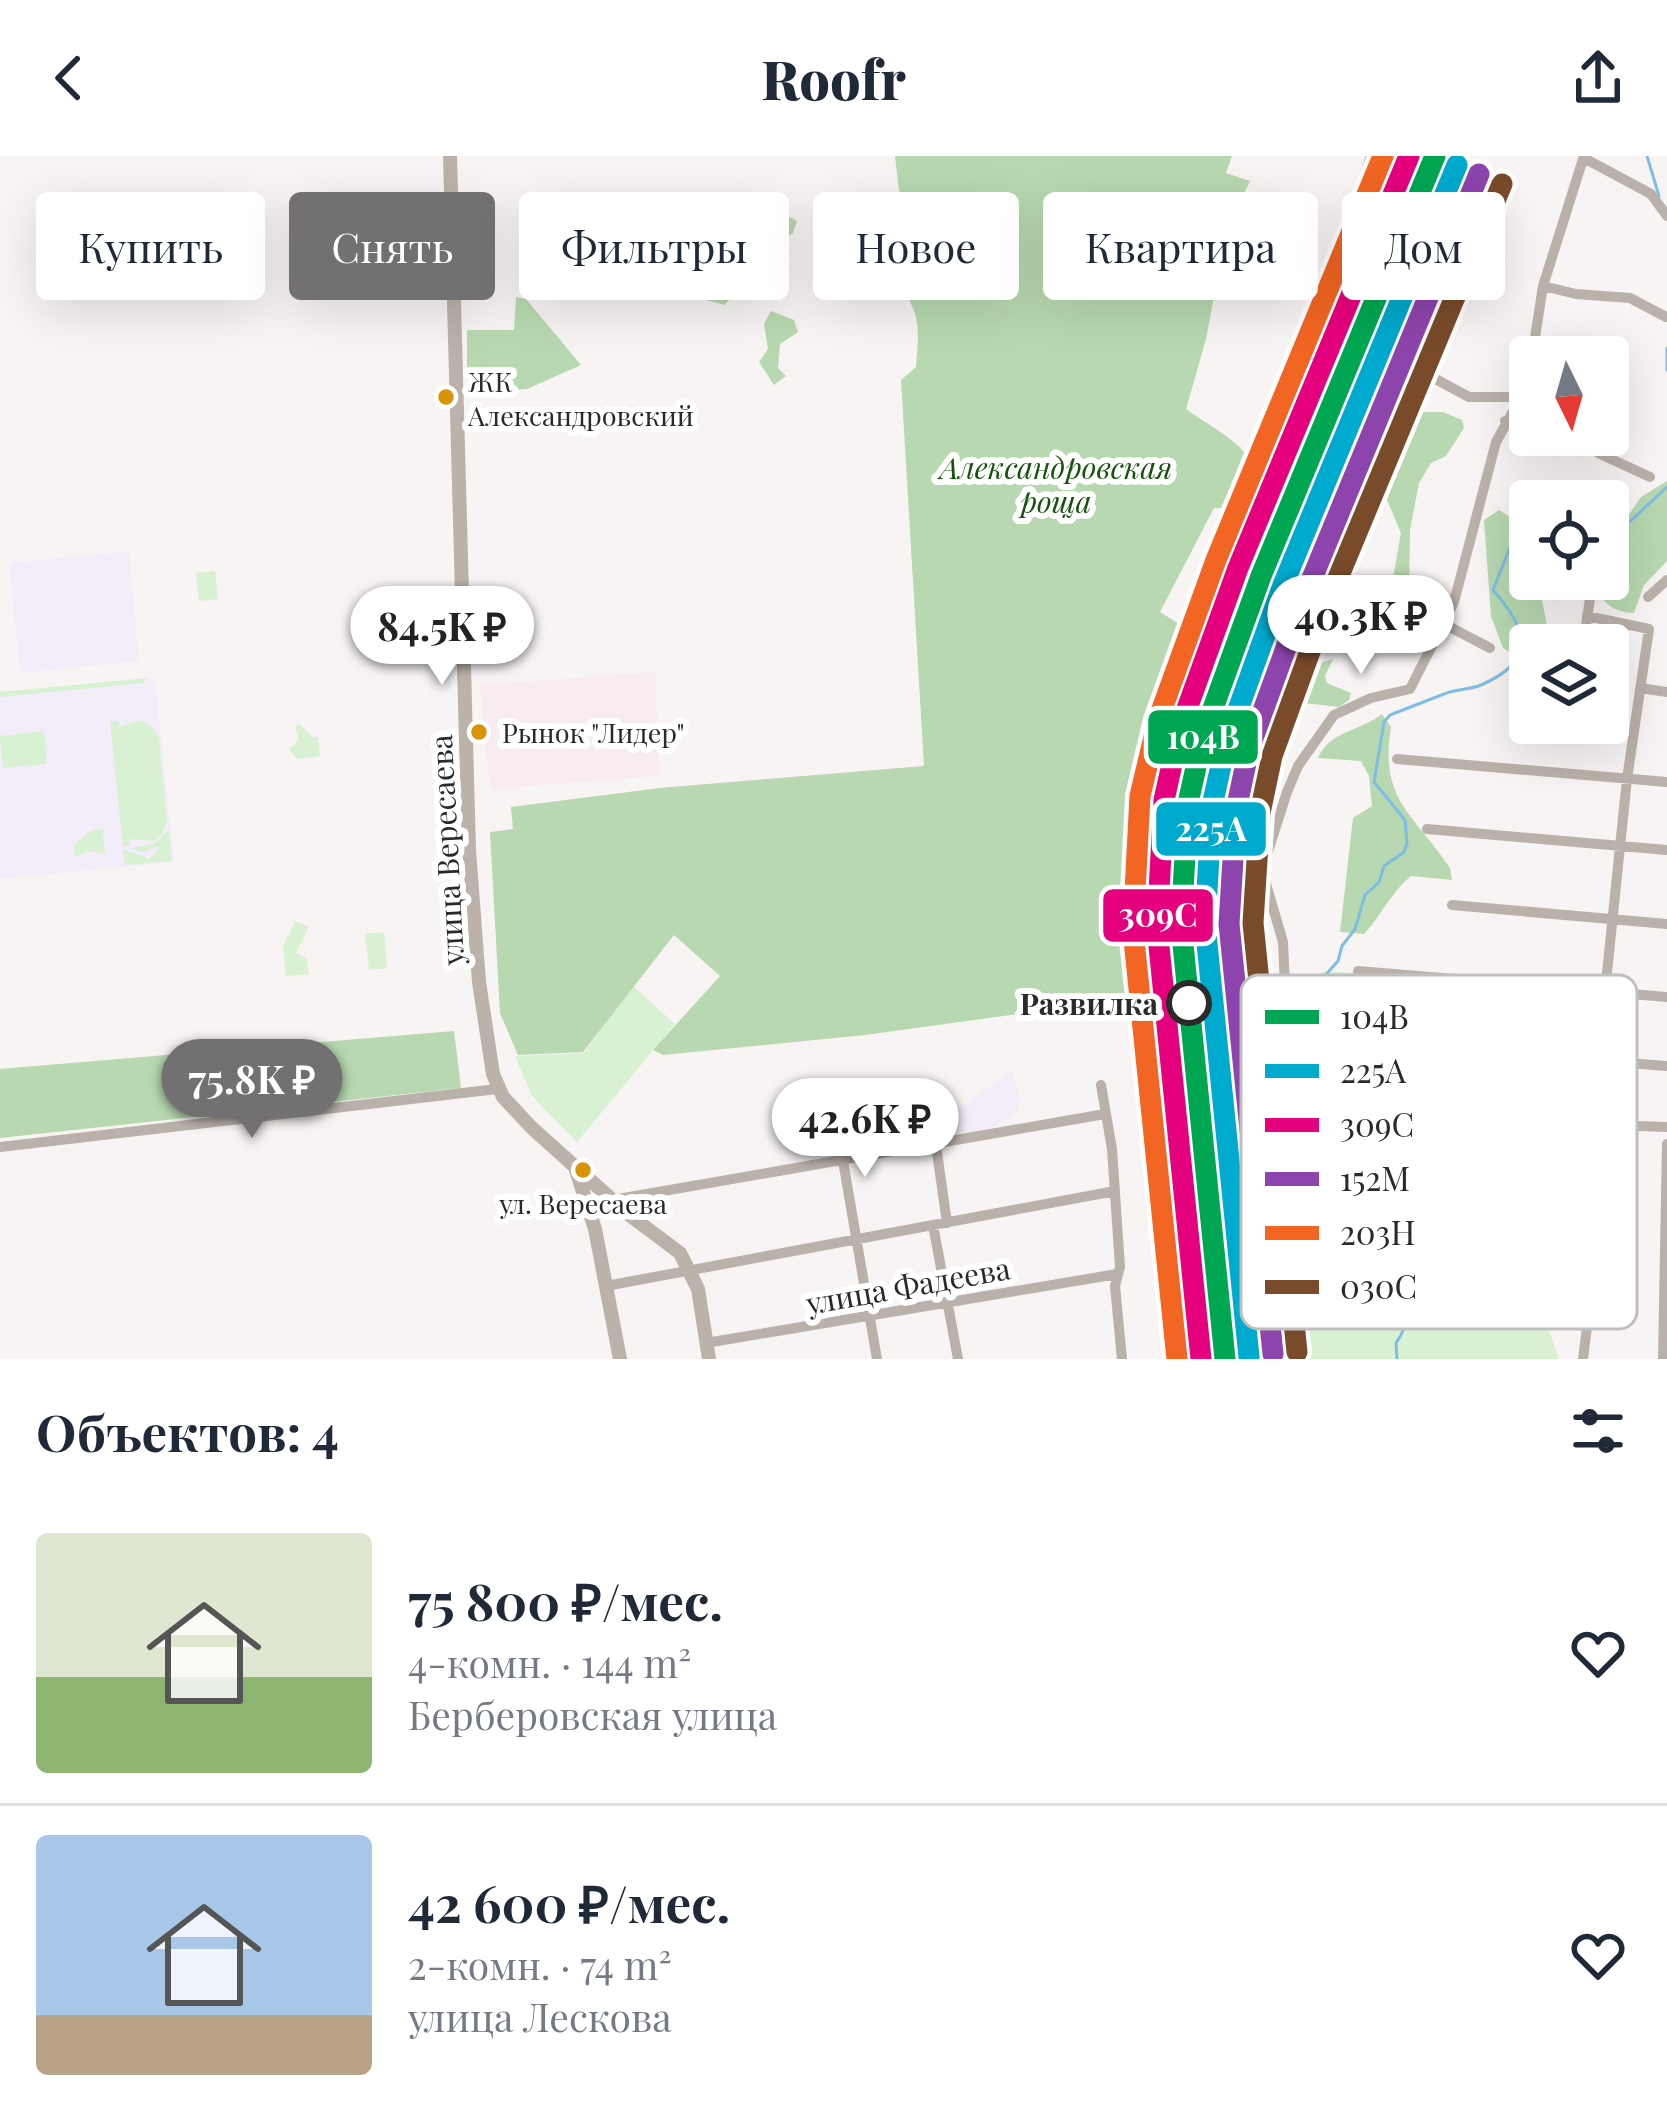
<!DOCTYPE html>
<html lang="ru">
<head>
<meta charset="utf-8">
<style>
	body { margin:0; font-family:"Playfair Display",serif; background:#f2f2f3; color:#1f2937; height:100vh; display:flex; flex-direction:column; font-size:45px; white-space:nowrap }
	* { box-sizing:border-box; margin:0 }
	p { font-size:39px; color:#747a83 }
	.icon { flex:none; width:66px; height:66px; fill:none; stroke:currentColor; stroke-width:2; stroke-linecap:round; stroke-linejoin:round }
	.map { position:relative; height:1203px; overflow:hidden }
	.sheet { display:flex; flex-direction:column; background:#fff; flex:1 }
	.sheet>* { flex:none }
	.hud { position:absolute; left:36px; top:36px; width:1596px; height:108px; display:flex; gap:24px }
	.needle { width:78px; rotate:175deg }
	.buttons { position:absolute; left:1509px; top:180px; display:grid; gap:24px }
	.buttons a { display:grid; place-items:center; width:120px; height:120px; border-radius:12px; background:#fff; box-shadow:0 12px 48px #0002; font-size:60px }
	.price { position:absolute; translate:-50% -102px; padding:0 27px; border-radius:42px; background:#fff; color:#222; font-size:39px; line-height:78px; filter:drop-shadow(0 3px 6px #0008) }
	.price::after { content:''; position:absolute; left:50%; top:72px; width:36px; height:27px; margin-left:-18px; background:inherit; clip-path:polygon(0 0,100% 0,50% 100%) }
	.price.active { background:#727070; color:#fff }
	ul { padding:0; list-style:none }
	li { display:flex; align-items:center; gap:36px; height:300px; padding:0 36px }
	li+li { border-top:3px solid #e0e1e3 }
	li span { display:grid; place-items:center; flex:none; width:336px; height:240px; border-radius:12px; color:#555 }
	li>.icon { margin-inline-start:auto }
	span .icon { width:144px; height:144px; fill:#fffc; stroke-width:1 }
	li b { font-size:51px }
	h2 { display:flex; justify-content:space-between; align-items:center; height:144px; padding:0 36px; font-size:51px }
	.pill { padding:0 42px; border-radius:12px; background:#fff; box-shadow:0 12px 48px #0002; font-size:42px; line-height:108px }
	.pill.active { background:#727070; color:#fff }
	header { display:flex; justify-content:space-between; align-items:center; height:156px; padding:0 36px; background:#fff; font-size:54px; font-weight:800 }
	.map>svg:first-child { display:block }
	.commercial { fill:#f9ebf2 }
	.education { fill:#f2edf8 }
	.green { fill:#d8f1d3 }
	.forest { fill:#b7d8b0 }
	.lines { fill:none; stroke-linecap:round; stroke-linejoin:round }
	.stream { stroke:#7fbde4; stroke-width:3 }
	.minor { stroke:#bab1aa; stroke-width:10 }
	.major { stroke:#bbb2aa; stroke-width:14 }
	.rail-casing { stroke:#bcb8b4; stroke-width:8 }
	.rail { stroke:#fff; stroke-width:3; stroke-dasharray:9; stroke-linecap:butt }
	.rail-1-casing { stroke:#fff; stroke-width:30 }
	.rail-2-casing { stroke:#fff; stroke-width:30 }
	.rail-3-casing { stroke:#fff; stroke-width:30 }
	.rail-4-casing { stroke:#fff; stroke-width:30 }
	.rail-5-casing { stroke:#fff; stroke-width:30 }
	.rail-6-casing { stroke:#fff; stroke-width:30 }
	.rail-1 { stroke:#00a651; stroke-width:21 }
	.rail-2 { stroke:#00a9ce; stroke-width:21 }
	.rail-3 { stroke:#e5007d; stroke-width:21 }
	.rail-4 { stroke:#8e44ad; stroke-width:21 }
	.rail-5 { stroke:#f26522; stroke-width:21 }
	.rail-6 { stroke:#7a4b2a; stroke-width:21 }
	.bus-dot { fill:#d89306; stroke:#fff; stroke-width:4.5 }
	.stop-dot { fill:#fff; stroke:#2b2929; stroke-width:6 }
	.labels { text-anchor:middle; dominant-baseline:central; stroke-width:12; stroke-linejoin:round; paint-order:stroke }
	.bus-label { font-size:27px; fill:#2b2929; stroke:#fff; text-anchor:start }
	.park-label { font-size:30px; font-style:italic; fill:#14530a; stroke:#fff }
	.street-label { font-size:30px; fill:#2b2929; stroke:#fff }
	.stop-label { font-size:30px; font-weight:bold; fill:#2b2929; stroke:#fff; text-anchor:end }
	.key { fill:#fff; stroke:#bfbfbf; stroke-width:3 }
	.key-label { font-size:33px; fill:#2b2929 }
	.line-badge { stroke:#fff; stroke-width:4.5 }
	.badge-label { font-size:33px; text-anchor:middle; font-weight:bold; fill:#fff }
</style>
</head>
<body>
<header><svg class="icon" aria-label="back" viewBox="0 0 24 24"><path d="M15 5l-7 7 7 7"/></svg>Roofr<svg class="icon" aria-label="share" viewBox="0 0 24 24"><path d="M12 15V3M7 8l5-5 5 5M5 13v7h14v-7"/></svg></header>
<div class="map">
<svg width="1667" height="1203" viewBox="0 0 1667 1203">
	<rect width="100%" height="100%" fill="#f7f4f3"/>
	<path class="commercial" d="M 655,516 L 660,620 L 490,633 L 480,529 Z"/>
	<path class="education" d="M 129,395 L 139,505 L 20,517 L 9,407 Z
		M 155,522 L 174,706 L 0,723 L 0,536 Z
		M 1012,915 L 1021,944 L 1017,945 L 1019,953 L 994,972 L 955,978 L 950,952 L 963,950 Z"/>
	<path class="green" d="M 215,415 L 218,443 L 199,445 L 196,417 Z
		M 147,522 L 144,527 L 0,541 L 0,536 Z
		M 141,564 L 153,572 L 159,581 L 167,666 L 162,678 L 153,685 L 130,683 L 130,690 L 123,690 L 110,565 L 118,565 L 119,571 Z
		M 298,567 L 314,582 L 318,580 L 320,600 L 298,603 L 289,594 L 299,583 L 295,572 Z
		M 44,575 L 47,608 L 3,612 L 0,580 Z
		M 103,673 L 105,698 L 89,695 L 75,701 L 74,689 L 92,674 Z
		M 169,674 L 172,705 L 125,709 L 123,693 L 149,703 L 161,690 L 142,696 L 130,692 L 154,688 Z
		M 295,765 L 309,771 L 296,797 L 307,803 L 309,818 L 286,820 L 283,790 Z
		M 384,776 L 387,812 L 369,814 L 365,778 Z
		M 1324,815 L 1359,817 L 1351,867 L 1420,886 L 1411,923 L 1421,932 L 1423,942 L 1441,951 C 1433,988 1433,997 1449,1032 L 1465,1032 L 1481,1050 L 1477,1067 L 1492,1087 L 1494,1097 L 1503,1101 L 1534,1140 L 1532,1147 L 1543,1158 L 1559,1203 L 1245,1203 L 1232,989 L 1223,924 L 1283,911 L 1304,917 L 1301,905 L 1313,828 Z
		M 632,829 L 675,868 L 577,986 L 532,940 L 515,900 L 584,897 Z"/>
	<path class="forest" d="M 895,0 L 1232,0 L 1226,17 L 1250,25 L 1226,77 L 1206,183 L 1186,253 C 1225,281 1271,298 1256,353 L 1214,352 L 1160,456 L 1226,497 L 1196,590 L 1174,691 L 1175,804 L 1163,838 L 865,879 L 663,899 L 653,894 L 720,820 L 674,779 L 583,896 L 518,899 L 500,857 L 490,676 L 513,673 L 511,651 L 660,632 L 924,610 L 901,224 L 916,211 C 918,182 923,157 901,134 L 908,109 Z
		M 786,59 L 797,65 L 793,77 L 737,111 L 734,123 L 738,136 L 724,149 L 706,144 L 700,131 L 715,104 L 707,90 L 711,81 L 726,85 Z
		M 516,141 L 526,143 L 581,209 L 527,233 L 467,235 L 467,174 L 514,174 Z
		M 771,155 L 794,164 L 798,176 L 780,188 L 778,212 L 786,220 L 774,229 L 759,206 L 768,193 L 764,168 Z
		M 1398,252 L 1404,256 L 1443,256 L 1462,264 L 1464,272 L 1446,300 L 1431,307 L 1419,327 L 1410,374 L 1409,438 L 1399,442 L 1392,428 L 1401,377 L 1385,339 L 1369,342 L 1363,353 L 1349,361 L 1342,353 L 1352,312 L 1362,302 L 1377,315 L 1395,305 L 1389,273 L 1384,266 L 1390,254 Z
		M 1667,325 L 1667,405 L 1644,429 L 1634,457 C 1616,456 1606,450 1597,435 L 1616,422 L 1617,399 L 1608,394 L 1608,356 L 1614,361 L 1628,360 L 1641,341 Z
		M 1499,354 L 1518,366 L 1530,359 L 1530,423 L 1538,423 L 1547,470 L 1543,489 L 1530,489 L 1529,508 L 1503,492 L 1491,460 L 1484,364 Z
		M 1276,481 L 1290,481 L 1319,507 L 1333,503 L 1325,520 L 1327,527 L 1351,537 L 1349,544 L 1339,551 L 1304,547 L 1274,577 L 1244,647 L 1235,643 L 1235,638 L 1254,599 L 1256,560 Z
		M 1382,558 L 1391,571 C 1379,644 1413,657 1450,712 L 1452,724 L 1411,720 C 1391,736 1381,760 1364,778 L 1340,776 L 1353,662 L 1372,650 L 1369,620 L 1361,605 L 1318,602 C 1331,574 1359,576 1382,558 Z
		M 454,875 L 461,932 L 0,982 L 0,913 Z"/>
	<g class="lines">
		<path class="stream" d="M 1647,0 L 1659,40
			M 1667,192 L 1667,214
			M 1608,366 L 1624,371 L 1667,331
			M 1397,1203 L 1396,1187 C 1420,1156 1398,1114 1389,1082 L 1394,1077 L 1414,1074 L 1428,1023 L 1428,1011 L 1409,1005 L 1396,991 L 1409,937 L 1402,922 L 1323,858 L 1321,824 L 1338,805 L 1342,790 L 1355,773 L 1365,739 L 1379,726 L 1384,710 L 1404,696 L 1407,687 L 1405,664 L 1374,626 L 1384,566 L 1390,559 C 1408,552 1426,545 1444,538 C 1455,533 1469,534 1481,529 C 1537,505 1528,473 1493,434 L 1513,384 L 1530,364"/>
		<path class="minor" d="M 1584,2 L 1651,38 L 1667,60
			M 1543,130 L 1576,138 L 1630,142 L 1666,161
			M 1532,201 L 1543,130 L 1584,0
			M 1390,209 L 1430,220 L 1469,241 L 1521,241
			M 1505,265 L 1530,270
			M 1594,279 L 1598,297 L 1650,321
			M 1390,432 L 1400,447 L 1442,472
			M 1648,441 L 1667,424
			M 1587,460 L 1649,473 L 1627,623 L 1605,836
			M 1444,468 L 1490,492
			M 1196,486 L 1240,365 L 1234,337 L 1244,311 L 1264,295 L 1291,238 L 1371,0
			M 1583,489 L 1593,423
			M 1640,532 L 1667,536
			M 1397,603 L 1667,626
			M 1427,673 L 1667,694
			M 1452,749 L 1667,768
			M 1358,815 L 1667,841
			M 1285,831 L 1283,786 L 1262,714 L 1287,636 L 1298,610 L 1334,559 L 1371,542 L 1410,533 L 1454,446 L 1496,286 L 1521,241 L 1530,212
			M 1412,890 L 1510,897 L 1531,892 L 1560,892 L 1602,905 L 1667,910
			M 1101,929 L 1112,993 L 1120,1111 L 1115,1130 L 1122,1203
			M 1600,970 L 1602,905
			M 936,989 L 947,1067
			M 0,991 L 497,933
			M 843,1005 L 877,1203
			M 612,1044 L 1105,958
			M 933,1069 L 958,1203
			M 606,1130 L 1115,1035
			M 706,1187 L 1117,1118
			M 1583,1203 L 1592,1131 L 1562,1117 L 1556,1109 L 1557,1076 L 1549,1063 L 1547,977 L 1552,967 L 1667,971
			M 1663,1203 L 1667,988"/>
		<path class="major" d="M 450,0 L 469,694 L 479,826 L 493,918 L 503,941 L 532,972 L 628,1058 L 680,1097 L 698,1133 L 709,1203
			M 576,1014 L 595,1073 L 620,1203"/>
		<defs>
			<path id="rail" d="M 1237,617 L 1255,584 L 1325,489 L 1358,398
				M 1206,973 L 1197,773 L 1208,683 L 1285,428 L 1453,0"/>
		</defs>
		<use href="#rail" class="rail-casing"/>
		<use href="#rail" class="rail"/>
		<defs>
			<path id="rail-1" d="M 1225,1203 L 1181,769 L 1188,647 L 1203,580 L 1261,420 L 1435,0"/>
			<path id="rail-2" d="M 1249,1201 L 1205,768 L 1212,650 L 1226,587 L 1283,429 L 1457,9"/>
			<path id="rail-3" d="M 1201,1203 L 1157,771 L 1164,644 L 1180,572 L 1238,412 L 1409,0"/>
			<path id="rail-4" d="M 1273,1198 L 1229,768 L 1236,654 L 1249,593 L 1306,437 L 1479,18"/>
			<path id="rail-5" d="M 1177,1203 L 1133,774 L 1140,640 L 1158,564 L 1216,404 L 1383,0"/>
			<path id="rail-6" d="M 1297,1196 L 1253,767 L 1260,657 L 1272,600 L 1328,446 L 1502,28"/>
		</defs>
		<use href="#rail-1" class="rail-1-casing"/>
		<use href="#rail-2" class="rail-2-casing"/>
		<use href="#rail-3" class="rail-3-casing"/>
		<use href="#rail-4" class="rail-4-casing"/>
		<use href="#rail-5" class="rail-5-casing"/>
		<use href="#rail-6" class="rail-6-casing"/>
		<use href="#rail-1" class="rail-1"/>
		<use href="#rail-2" class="rail-2"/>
		<use href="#rail-3" class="rail-3"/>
		<use href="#rail-4" class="rail-4"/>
		<use href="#rail-5" class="rail-5"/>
		<use href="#rail-6" class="rail-6"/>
	</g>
	<g class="bus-dot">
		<circle cx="446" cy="241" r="10"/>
		<circle cx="479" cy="576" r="10"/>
		<circle cx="583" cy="1014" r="10"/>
	</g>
	<circle class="stop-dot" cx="1189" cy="847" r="20"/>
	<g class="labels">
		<g class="bus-label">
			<text x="468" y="225">ЖК<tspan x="468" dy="34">Александровский</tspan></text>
			<text x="502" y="576">Рынок "Лидер"</text>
			<text x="583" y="1047" text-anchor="middle">ул. Вересаева</text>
		</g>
		<g class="park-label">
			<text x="1056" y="311">Александровская<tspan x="1056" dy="34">роща</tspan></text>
		</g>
		<g class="street-label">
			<text transform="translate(446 694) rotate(-93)">улица Вересаева</text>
			<text transform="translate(908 1129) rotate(-10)">улица Фадеева</text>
		</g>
		<g class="stop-label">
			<text x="1158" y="847">Развилка</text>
		</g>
	</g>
	<rect x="1241" y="819" width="396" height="354" rx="18" class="key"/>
	<rect x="1265" y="854" width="54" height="14" fill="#00a651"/>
	<rect x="1265" y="908" width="54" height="14" fill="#00a9ce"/>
	<rect x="1265" y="962" width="54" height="14" fill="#e5007d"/>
	<rect x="1265" y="1016" width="54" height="14" fill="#8e44ad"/>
	<rect x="1265" y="1070" width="54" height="14" fill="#f26522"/>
	<rect x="1265" y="1124" width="54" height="14" fill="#7a4b2a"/>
	<g class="key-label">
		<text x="1340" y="873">104В</text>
		<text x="1340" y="927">225А</text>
		<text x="1340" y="981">309С</text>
		<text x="1340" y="1035">152М</text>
		<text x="1340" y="1089">203Н</text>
		<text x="1340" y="1143">030C</text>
	</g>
	<g class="line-badge">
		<rect x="1146" y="552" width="114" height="58" rx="12" fill="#00a651"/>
		<rect x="1154" y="644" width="114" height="58" rx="12" fill="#00a9ce"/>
		<rect x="1101" y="731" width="114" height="57" rx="12" fill="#e5007d"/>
	</g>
	<g class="badge-label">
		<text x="1203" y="593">104В</text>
		<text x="1211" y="685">225А</text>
		<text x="1158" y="771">309С</text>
	</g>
</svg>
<div class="buttons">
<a><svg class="needle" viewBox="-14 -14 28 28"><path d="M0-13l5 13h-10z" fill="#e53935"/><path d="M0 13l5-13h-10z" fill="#747a83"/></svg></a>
<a><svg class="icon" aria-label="locate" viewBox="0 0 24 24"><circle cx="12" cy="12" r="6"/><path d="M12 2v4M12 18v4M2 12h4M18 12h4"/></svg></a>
<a><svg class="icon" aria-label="layers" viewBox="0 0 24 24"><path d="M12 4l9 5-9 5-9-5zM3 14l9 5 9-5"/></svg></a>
</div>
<b class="price" style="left:1361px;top:521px">40.3K ₽</b>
<b class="price" style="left:442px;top:532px">84.5K ₽</b>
<b class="price active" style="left:252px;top:985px">75.8K ₽</b>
<b class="price" style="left:865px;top:1024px">42.6K ₽</b>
<div class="hud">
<a class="pill">Купить</a>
<a class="pill active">Снять</a>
<a class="pill">Фильтры</a>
<a class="pill">Новое</a>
<a class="pill">Квартира</a>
<a class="pill">Дом</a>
</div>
</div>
<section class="sheet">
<h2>Объектов: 4<svg class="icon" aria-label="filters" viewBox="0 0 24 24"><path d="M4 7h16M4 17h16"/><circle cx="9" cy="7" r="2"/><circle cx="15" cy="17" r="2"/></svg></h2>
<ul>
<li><span style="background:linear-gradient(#dfe7d0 60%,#8fb573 0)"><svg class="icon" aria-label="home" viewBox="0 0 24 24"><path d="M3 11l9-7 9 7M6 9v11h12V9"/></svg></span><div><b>75 800 ₽/мес.</b><p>4-комн. · 144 m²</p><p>Берберовская улица</p></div><svg class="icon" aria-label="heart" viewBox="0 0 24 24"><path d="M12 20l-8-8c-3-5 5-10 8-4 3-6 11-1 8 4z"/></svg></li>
<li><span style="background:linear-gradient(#a9c7e8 75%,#b9a48a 0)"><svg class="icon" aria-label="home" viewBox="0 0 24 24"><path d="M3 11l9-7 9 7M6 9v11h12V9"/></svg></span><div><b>42 600 ₽/мес.</b><p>2-комн. · 74 m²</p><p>улица Лескова</p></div><svg class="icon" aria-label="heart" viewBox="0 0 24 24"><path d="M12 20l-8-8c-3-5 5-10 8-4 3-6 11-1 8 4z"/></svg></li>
</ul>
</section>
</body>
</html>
